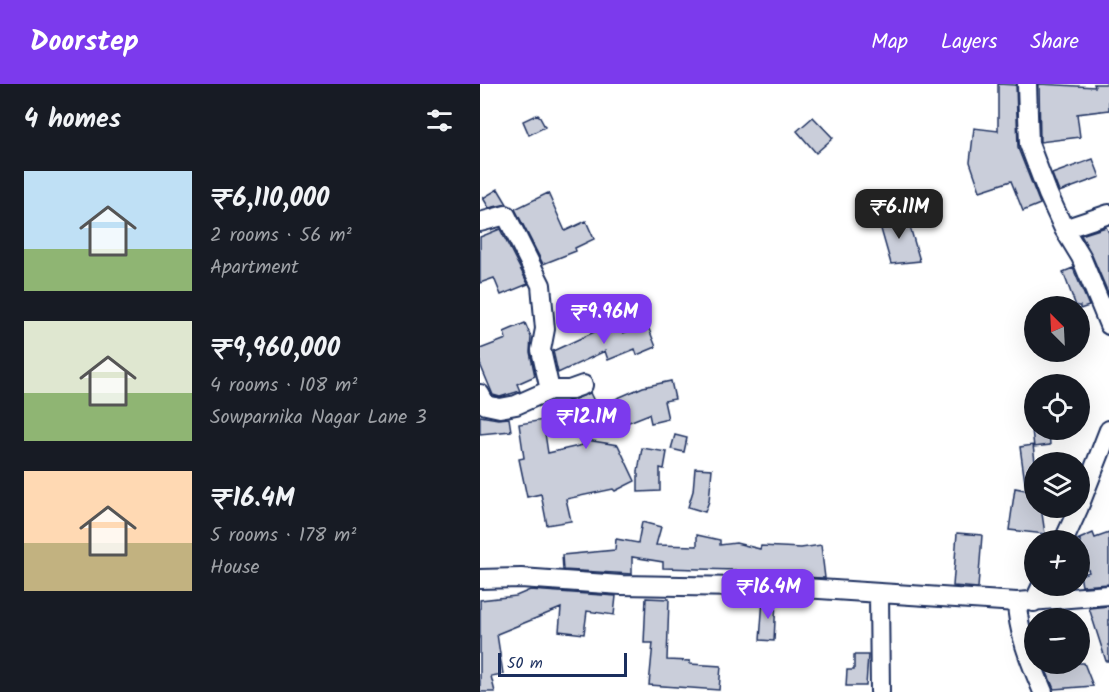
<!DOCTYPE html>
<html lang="en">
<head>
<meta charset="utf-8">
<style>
	body { margin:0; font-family:Kalam,sans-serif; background:#242831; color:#f1f3f6; height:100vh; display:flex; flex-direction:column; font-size:22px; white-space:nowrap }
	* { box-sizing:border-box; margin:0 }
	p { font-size:20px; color:#9ea1a6 }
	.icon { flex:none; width:33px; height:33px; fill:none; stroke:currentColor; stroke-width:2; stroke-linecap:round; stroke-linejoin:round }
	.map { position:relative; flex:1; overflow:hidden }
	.panel { display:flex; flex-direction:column; background:#171b24; width:480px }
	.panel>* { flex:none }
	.needle { width:39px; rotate:336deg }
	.fabs { position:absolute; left:544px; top:212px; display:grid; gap:12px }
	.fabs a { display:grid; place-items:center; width:66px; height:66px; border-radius:50%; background:#171b24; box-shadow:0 6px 24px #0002; font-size:30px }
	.scale { position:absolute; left:18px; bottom:15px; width:129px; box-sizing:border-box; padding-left:6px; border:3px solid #1b2f5e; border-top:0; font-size:16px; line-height:21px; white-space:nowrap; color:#1b2f5e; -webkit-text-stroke:4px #fff; paint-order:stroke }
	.price { position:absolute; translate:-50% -51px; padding:0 14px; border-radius:12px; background:#7c3aed; color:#fff; font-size:20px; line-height:39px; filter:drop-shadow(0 2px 3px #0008) }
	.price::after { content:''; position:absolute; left:50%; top:36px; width:18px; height:14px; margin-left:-9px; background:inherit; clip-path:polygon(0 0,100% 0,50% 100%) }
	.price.selected { background:#222; color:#fff }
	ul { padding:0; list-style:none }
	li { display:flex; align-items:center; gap:18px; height:150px; padding:0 24px }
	li span { display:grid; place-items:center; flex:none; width:168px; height:120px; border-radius:0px; color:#555 }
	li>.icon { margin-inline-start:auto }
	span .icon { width:72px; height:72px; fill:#fffc; stroke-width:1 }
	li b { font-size:26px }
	h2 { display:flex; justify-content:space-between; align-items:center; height:72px; padding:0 24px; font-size:26px }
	header { display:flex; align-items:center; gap:36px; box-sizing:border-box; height:84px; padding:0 30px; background:#7c3aed; color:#fff }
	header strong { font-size:28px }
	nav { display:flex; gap:33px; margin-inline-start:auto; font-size:21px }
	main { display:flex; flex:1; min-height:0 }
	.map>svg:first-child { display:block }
	.building { fill:#caceda; stroke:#1b2f5e; stroke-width:1.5 }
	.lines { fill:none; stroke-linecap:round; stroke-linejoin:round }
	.street-casing { stroke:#1b2f5e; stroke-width:22 }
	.street { stroke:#fff; stroke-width:18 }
</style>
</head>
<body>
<header>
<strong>Doorstep</strong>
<nav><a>Map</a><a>Layers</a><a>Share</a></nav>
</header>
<main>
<section class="panel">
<h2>4 homes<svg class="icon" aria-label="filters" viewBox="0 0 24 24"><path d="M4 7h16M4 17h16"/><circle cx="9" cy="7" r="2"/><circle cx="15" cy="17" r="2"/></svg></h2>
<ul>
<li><span style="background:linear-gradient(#bfe0f5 65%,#8fb573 0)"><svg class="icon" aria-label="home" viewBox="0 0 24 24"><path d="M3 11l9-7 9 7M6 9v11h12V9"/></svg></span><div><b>₹6,110,000</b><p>2 rooms · 56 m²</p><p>Apartment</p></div></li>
<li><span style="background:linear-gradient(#dfe7d0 60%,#8fb573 0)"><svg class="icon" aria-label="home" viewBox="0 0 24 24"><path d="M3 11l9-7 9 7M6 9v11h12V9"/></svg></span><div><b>₹9,960,000</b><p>4 rooms · 108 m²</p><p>Sowparnika Nagar Lane 3</p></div></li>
<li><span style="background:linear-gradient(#ffd9b3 60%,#c2b280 0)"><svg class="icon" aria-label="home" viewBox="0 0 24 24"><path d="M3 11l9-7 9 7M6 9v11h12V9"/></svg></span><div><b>₹16.4M</b><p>5 rooms · 178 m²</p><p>House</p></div></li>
</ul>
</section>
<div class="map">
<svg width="629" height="608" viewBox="0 0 629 608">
	<rect width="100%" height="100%" fill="#fff"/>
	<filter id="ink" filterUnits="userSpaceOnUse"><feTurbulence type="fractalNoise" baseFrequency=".0167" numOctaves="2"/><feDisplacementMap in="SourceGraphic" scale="12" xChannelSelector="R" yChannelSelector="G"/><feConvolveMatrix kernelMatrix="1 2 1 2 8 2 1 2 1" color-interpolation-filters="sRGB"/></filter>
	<g filter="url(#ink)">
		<path class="building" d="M 518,0 L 536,1 L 538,64 L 560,120 L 543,127 L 531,97 L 500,107 L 490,78 L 494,44 L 518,47 Z
			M 559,0 L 615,3 L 614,0 L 629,0 L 629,26 L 597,30 L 600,53 L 560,58 Z
			M 58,30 L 65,43 L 49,51 L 43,37 Z
			M 333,33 L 353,54 L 336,69 L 317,47 Z
			M 613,75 L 620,93 L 579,108 L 572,90 Z
			M 18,105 L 27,120 L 9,124 L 3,114 Z
			M 68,109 L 85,147 L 106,137 L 114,155 L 95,164 L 96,167 L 63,180 L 35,125 Z
			M 426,129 L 440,177 L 411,180 L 399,138 Z
			M 626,143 L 629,149 L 629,211 L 611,169 L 601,151 Z
			M 20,145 L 48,200 L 21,211 L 14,194 L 0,199 L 0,153 Z
			M 593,184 L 609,222 L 600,225 L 600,222 L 596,222 L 583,188 Z
			M 138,237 L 143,249 L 167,240 L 176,263 L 157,271 L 155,265 L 128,276 L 125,267 L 78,289 L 73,267 Z
			M 45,239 L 51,253 L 50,268 L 55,292 L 37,300 L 40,307 L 20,313 L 13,311 L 0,280 L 0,265 L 26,255 L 24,248 Z
			M 191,297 L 195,315 L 184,317 L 188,335 L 171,339 L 169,330 L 114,352 L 100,355 L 138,361 L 155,397 L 135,407 L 133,405 L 86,415 L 91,437 L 67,441 L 61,410 L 47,413 L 39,375 L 44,374 L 39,340 L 63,336 L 68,369 L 103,361 L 83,320 L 110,309 L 117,323 L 163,303 Z
			M 0,332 L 18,335 L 29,334 L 31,347 L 0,350 Z
			M 569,345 L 570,361 L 554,363 L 552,346 Z
			M 195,351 L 207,354 L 204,368 L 191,365 Z
			M 553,361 L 555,378 L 555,423 L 561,423 L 565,450 L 529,446 L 535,404 L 546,406 L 540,363 Z
			M 162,364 L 187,368 L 184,385 L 180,384 L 180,407 L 158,408 L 158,387 Z
			M 215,384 L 232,385 L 229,417 L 225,428 L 208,423 L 213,407 Z
			M 162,438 L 181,443 L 176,461 L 217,462 L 217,451 L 240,456 L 240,461 L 256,459 L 280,465 L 281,462 L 321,464 L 341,461 L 345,494 L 255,491 L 255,486 L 183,484 L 183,478 L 152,473 L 152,490 L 83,486 L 82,471 L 135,466 L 136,455 L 158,459 Z
			M 477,449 L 502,451 L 498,504 L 473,502 Z
			M 613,449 L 615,454 L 629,449 L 629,500 L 602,502 L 600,491 L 609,488 L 600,465 L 600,456 L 597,456 Z
			M 50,506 L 136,512 L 134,531 L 107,527 L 104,550 L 79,547 L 81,524 L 17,550 L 23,590 L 11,592 L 15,608 L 0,608 L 0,516 L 36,512 Z
			M 166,514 L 189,515 L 187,576 L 210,577 L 210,580 L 241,582 L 239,606 L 169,601 L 173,559 L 164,559 Z
			M 283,515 L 296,515 L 294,557 L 280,556 Z
			M 629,522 L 629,577 L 626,577 L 609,524 Z
			M 374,571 L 388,571 L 386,602 L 366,602 L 367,586 L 374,586 Z
			M 563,579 L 604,579 L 613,602 L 574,605 Z"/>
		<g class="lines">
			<defs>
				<path id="street" d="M 547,0 L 549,60 L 568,110 L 584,145 L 601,173 L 629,241
					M 0,138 L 26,131 L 61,201 L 65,245 L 61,266 L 70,306
					M 584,145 L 629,130
					M 0,310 L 6,321 L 20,324 L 36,321 L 70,306 L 89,306 L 103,301
					M 600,420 L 629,346
					M 584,456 L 599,423
					M 0,495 L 41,494 L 141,501 L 324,504 L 537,518 L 629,511
					M 399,509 L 400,608
					M 537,518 C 538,550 551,579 563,608
					M 554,518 L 562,501"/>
			</defs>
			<use href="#street" class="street-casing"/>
			<use href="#street" class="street"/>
		</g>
	</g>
</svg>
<div class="fabs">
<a><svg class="needle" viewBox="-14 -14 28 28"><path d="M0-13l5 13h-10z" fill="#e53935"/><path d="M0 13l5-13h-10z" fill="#9ea1a6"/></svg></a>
<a><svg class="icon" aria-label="locate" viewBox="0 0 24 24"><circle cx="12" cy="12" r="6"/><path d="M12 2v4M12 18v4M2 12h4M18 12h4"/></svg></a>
<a><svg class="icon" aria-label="layers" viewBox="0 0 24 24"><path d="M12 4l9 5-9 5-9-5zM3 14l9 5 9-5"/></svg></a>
<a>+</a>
<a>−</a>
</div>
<div class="scale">50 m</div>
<b class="price selected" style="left:419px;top:156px">₹6.11M</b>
<b class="price" style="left:124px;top:261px">₹9.96M</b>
<b class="price" style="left:106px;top:366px">₹12.1M</b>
<b class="price" style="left:288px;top:536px">₹16.4M</b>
</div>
</main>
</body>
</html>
